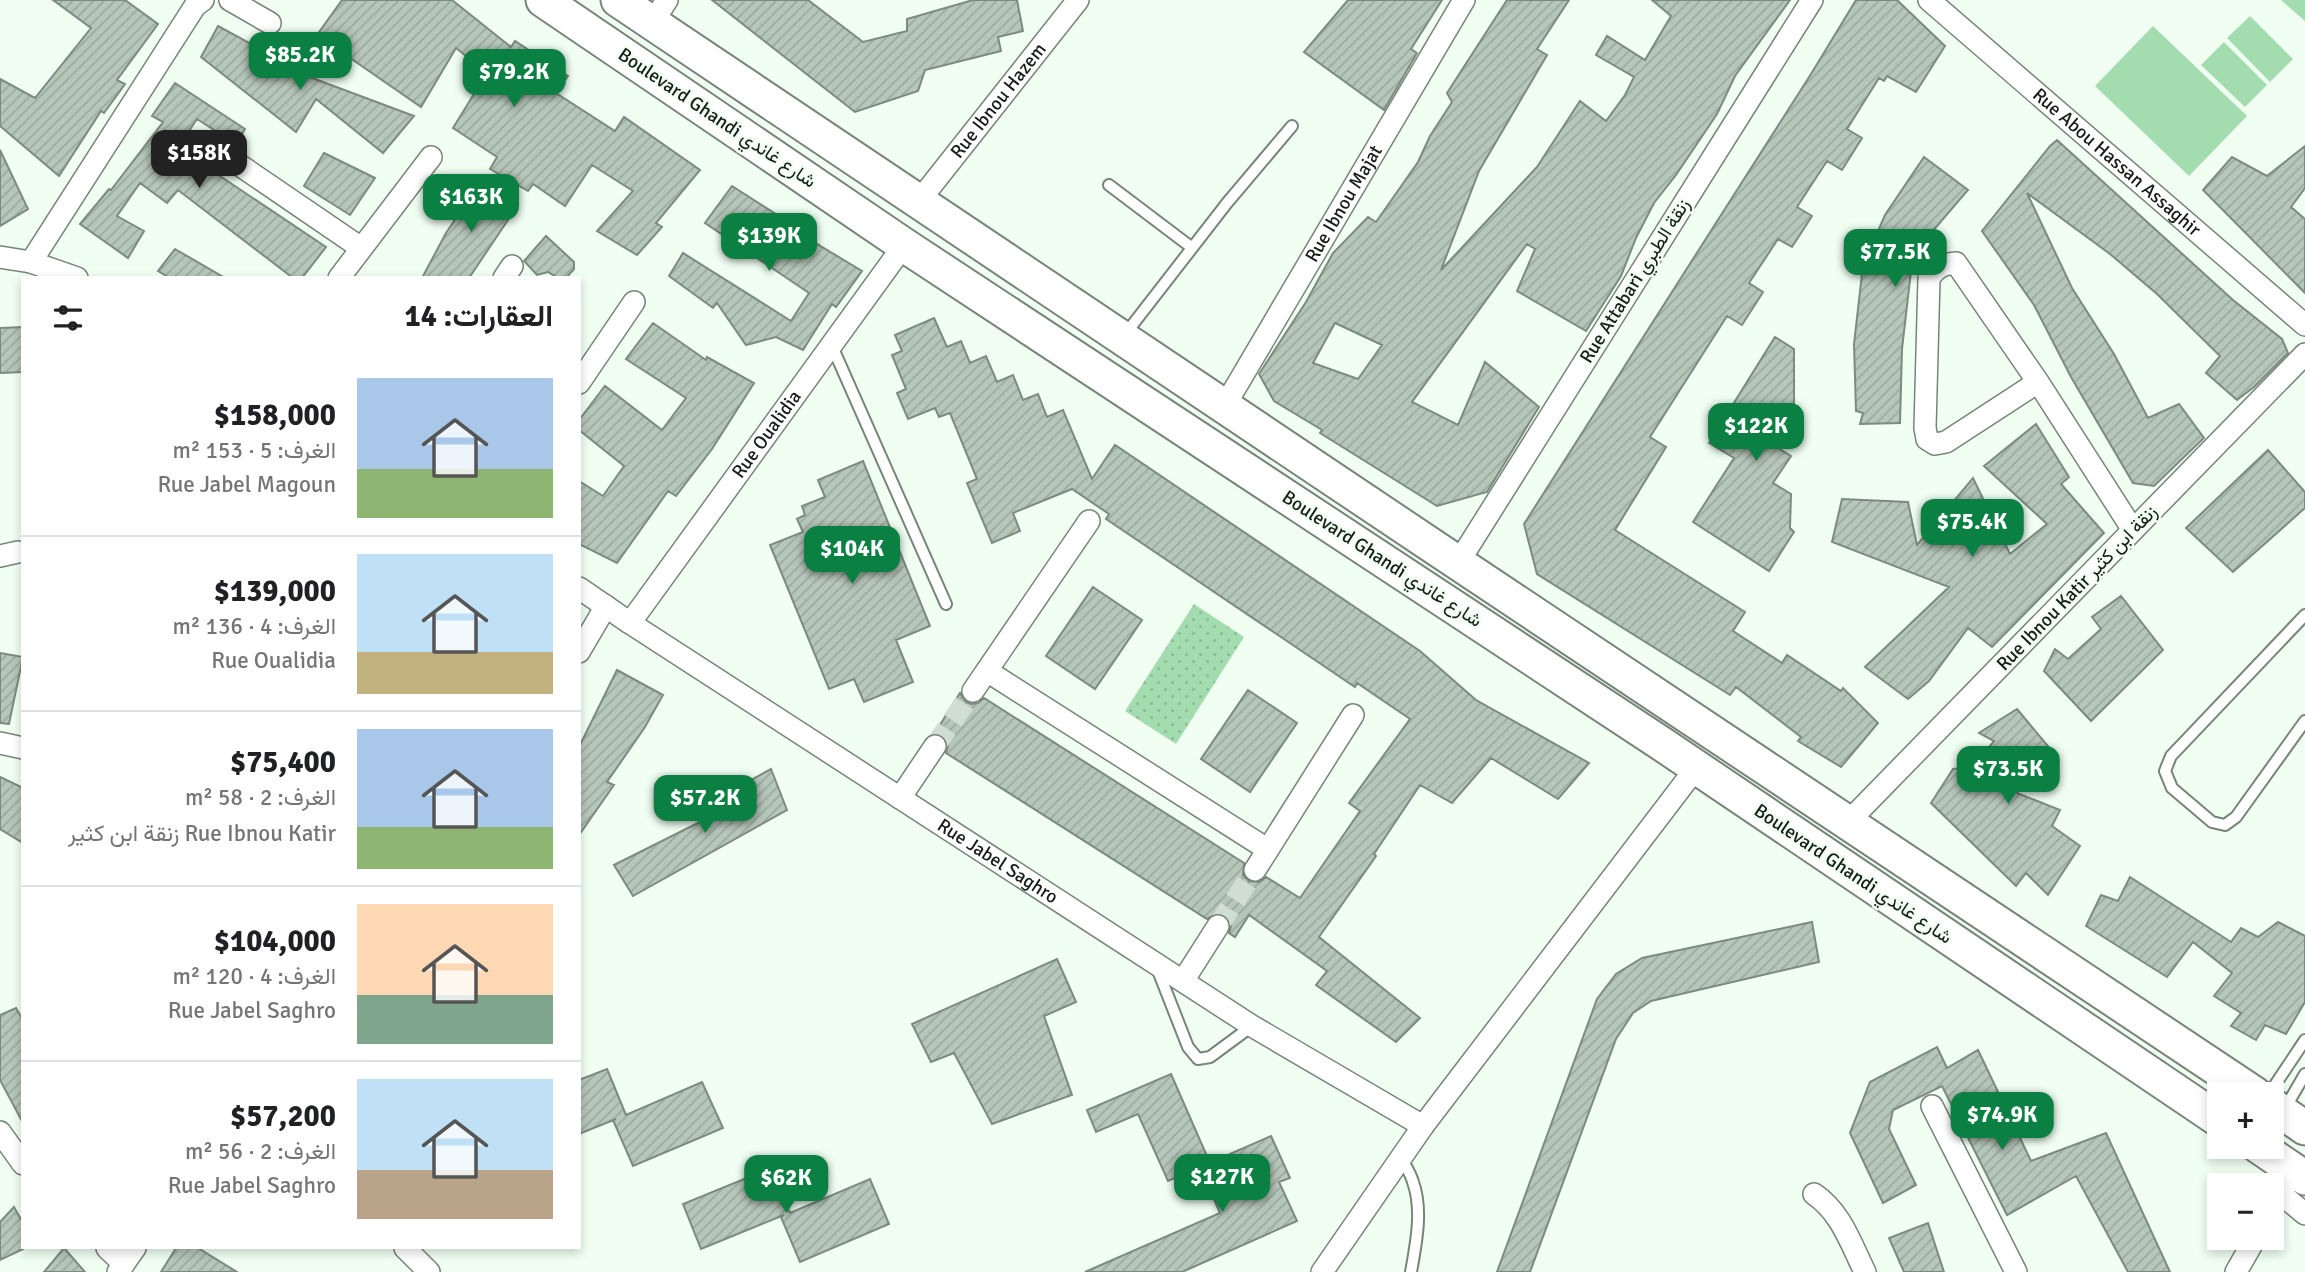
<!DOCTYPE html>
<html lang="ar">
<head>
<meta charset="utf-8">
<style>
	body { margin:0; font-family:Signika,Vazirmatn,sans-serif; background:#f2f2f2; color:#202124; direction:rtl; height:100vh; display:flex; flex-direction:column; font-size:26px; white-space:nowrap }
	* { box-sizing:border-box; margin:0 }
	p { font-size:23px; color:#757577 }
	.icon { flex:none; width:38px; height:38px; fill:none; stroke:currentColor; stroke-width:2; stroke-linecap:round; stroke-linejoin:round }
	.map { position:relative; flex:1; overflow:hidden; direction:ltr }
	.sheet { position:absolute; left:21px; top:276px; width:560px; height:973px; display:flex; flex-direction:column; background:#fff; border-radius:0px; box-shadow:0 4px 10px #0003; direction:rtl }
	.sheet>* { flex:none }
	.tools { position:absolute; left:2207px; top:1082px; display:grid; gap:14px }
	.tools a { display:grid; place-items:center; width:77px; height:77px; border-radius:0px; background:#fff; box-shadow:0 4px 10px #0003; font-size:35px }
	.price { position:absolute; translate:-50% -60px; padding:0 16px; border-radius:14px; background:#0b8043; color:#fff; font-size:23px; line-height:46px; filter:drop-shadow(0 2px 4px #0008) }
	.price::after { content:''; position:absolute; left:50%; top:42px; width:21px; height:16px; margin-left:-10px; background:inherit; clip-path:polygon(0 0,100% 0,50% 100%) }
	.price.on { background:#222; color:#fff }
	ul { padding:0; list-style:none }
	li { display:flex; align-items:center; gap:21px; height:175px; padding:0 28px }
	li+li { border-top:2px solid #e0e0e0 }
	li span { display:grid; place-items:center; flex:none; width:196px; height:140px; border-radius:0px; color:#555 }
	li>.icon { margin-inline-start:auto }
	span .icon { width:84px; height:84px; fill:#fffc; stroke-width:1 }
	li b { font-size:30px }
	h2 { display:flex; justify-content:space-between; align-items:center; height:84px; padding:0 28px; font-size:30px }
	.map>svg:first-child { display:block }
	.grass { fill:url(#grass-dots) }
	.pitch { fill:#a3ddaf }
	.building { fill:url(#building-hatch); stroke:#7b8b7e; stroke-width:2; fill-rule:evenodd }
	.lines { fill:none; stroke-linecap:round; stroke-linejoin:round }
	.minor-tunnel { stroke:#d0ddd2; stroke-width:21; stroke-dasharray:21 10; stroke-linecap:butt }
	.service-casing { stroke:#768578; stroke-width:14 }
	.minor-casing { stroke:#768578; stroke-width:24 }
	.primary-casing { stroke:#768578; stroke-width:37 }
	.service { stroke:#fff; stroke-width:10 }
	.minor { stroke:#fff; stroke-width:21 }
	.primary { stroke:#fff; stroke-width:33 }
	.labels { text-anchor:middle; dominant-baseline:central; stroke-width:5; stroke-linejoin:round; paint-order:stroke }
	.street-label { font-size:19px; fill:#161c17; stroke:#f1fff3 }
</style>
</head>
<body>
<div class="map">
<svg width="2305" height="1272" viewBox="0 0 2305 1272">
	<defs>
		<pattern id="grass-dots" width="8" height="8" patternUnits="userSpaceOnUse" patternTransform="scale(1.75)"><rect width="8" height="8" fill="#a3ddaf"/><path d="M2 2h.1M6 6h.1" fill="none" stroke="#8cbd96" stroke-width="1.8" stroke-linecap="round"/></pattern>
		<pattern id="building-hatch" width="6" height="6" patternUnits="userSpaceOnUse" patternTransform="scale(1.75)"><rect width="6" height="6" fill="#b6c6b9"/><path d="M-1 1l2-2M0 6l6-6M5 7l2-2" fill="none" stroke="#9caa9e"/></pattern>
	</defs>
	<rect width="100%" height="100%" fill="#f1fff3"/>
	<path class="grass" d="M 1194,604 L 1244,637 L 1176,744 L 1125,711 Z"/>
	<path class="pitch" d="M 2281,0 L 2305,0 L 2305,21 Z
		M 2250,16 L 2293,59 L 2270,82 L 2227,38 Z
		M 2153,26 L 2247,116 L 2189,176 L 2095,86 Z
		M 2224,42 L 2267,85 L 2245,107 L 2201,65 Z"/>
	<path class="building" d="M 53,0 L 125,0 L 158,24 L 117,80 L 125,84 L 104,113 L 101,111 L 59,176 L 0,126 L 0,79 L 35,98 L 91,28 Z
		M 342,0 L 452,0 L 511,47 L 515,41 L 568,76 L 556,93 L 615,131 L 624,117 L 700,170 L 656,223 L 662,227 L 637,255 L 597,231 L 633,191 L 592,165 L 565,206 L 533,184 L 528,191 L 490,169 L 497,157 L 453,128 L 487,73 L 456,48 L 421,107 L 317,35 Z
		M 712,0 L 808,0 L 863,42 L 907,31 L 907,19 L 973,0 L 1017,0 L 1023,31 L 998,37 L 1001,51 L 925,70 L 918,91 L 855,112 Z
		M 1348,0 L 1442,0 L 1411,49 L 1417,53 L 1384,110 L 1304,52 Z
		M 1507,0 L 1569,0 L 1537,49 L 1547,55 L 1479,171 L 1441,270 L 1537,167 L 1580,101 L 1606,121 L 1625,95 L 1634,77 L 1596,55 L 1607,36 L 1645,60 L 1671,16 L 1652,0 L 1790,0 L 1735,76 L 1717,114 L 1676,175 L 1654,203 L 1636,238 L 1621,276 L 1586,331 L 1517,291 L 1535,249 L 1527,244 L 1412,402 L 1458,425 L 1485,362 L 1539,407 L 1487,492 L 1437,506 L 1320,433 L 1322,430 L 1274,401 L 1259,374 L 1306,302 L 1333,253 L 1368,217 L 1376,222 L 1418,162 L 1430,136 L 1452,102 L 1447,93 ZM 1335,323 L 1382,345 L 1358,379 L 1313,363 Z
		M 1856,0 L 1897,0 L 1945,46 L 1916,92 L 1887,76 L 1884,81 L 1879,78 L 1847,129 L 1862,138 L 1842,170 L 1827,161 L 1797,207 L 1812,216 L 1792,247 L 1778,239 L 1749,283 L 1763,292 L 1742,325 L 1727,316 L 1650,437 L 1666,447 L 1615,530 L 1745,612 L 1733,631 L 1782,663 L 1787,655 L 1841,691 L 1843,688 L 1878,723 L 1841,767 L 1798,741 L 1801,737 L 1736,687 L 1730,695 L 1537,574 L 1524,524 L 1811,74 Z
		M 218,26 L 262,50 L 256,57 L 414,116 L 383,153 L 316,99 L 296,132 L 201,57 Z
		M 175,83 L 245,129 L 236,144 L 197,119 L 179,146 L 194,156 L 193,158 L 326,247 L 302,278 L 293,278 L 178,190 L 167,203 L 140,183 L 117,216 L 144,231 L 128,258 L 80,224 L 109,189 L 111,190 L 163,122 L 152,116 Z
		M 2057,140 L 2233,300 L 2282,339 L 2288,353 L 2254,387 L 2237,400 L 2206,373 L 2220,356 L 2157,294 L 2110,254 L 2027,193 L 2072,288 L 2114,354 L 2148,418 L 2179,404 L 2204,438 L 2154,486 L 2133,483 L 2071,377 L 2034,305 L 1982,231 L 2050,146 Z
		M 2305,146 L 2305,188 L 2291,207 L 2305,219 L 2305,293 L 2203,190 L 2232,157 L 2267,176 Z
		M 0,150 L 28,209 L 0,226 Z
		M 324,153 L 375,178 L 350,215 L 304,186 Z
		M 1924,157 L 1968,190 L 1913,254 L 1902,349 L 1900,423 L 1860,424 L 1863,413 L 1856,411 L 1854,344 L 1863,265 L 1885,215 Z
		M 483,178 L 516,208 L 469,278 L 422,278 L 446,233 Z
		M 732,186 L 782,218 L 779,221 L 862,271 L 836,307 L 832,304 L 803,350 L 776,337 L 746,345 L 717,303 L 713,308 L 669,276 L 683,253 L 791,321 L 809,293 L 705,223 Z
		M 546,236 L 574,262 L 574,269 L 566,278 L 558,278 L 548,272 L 537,275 L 524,261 Z
		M 175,249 L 225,278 L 170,278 L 158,271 Z
		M 934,318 L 947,347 L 961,341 L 970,363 L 986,356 L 997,382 L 1013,375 L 1023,400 L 1038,394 L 1047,417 L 1063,410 L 1092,479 L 1115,445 L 1420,651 L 1476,700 L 1589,763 L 1558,799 L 1491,758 L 1452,803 L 1420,785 L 1374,854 L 1376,856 L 1319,937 L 1420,1018 L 1396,1042 L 1316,985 L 1327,971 L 1249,915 L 1235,937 L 1229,933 L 1231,926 L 1226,915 L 1218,913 L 1207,919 L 946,753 L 948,746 L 946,740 L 942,735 L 935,733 L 960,693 L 965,701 L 971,704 L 978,703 L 984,698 L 1244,863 L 1243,875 L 1249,881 L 1260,882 L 1266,877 L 1300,898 L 1360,811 L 1349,803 L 1410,719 L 1357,683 L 1355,687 L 1106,519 L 1109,514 L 1072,489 L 1013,513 L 1020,531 L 992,543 L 967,483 L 977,479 L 950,413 L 939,417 L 935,408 L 908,419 L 897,393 L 906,389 L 892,355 L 902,351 L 895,335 Z
		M 653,323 L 706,360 L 707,357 L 754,383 L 712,449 L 676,496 L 668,491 L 617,563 L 579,544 L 579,481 L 603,496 L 624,466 L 579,430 L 579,420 L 605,386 L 662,430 L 686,398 L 626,359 Z
		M 23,327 L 23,372 L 0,373 L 0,328 Z
		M 1775,337 L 1794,349 L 1794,424 L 1778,448 L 1791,456 L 1773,483 L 1791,494 L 1790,528 L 1794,532 L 1769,571 L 1693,522 L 1734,458 L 1709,443 Z
		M 2036,424 L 2069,477 L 2061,484 L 2104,533 L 1992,647 L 1968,628 L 1929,681 L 1908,699 L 1865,667 L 1949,587 L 1832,542 L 1842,499 L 1908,502 L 1917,545 L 1973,478 L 2010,554 L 2047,524 L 1984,466 Z
		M 2268,450 L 2305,492 L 2305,508 L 2233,572 L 2186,528 Z
		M 863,461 L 930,626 L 896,640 L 913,682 L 864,702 L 854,679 L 829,689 L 770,545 L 803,532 L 797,519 L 805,515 L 802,506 L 825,497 L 818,480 Z
		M 1093,587 L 1142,620 L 1095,689 L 1046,656 Z
		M 2121,596 L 2163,650 L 2091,721 L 2044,671 L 2055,649 L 2068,659 L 2101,629 L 2092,617 Z
		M 0,653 L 23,657 L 9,724 L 0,723 Z
		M 617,670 L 663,695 L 645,727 L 607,782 L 614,785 L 579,835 L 579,747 Z
		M 1248,690 L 1297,723 L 1250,792 L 1201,759 Z
		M 2017,709 L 2052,751 L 2017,793 L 2060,810 L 2052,826 L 2080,846 L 2048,895 L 2026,873 L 2016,886 L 1931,803 L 1953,769 L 1973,767 L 1994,741 L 1979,733 Z
		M 771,769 L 787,810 L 633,896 L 614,865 L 738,803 L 729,792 Z
		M 0,777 L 23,788 L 23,843 L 0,829 Z
		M 2130,877 L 2231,942 L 2241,928 L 2258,937 L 2278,922 L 2305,936 L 2305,1002 L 2286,1034 L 2265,1025 L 2256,1040 L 2231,1026 L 2241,1013 L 2214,996 L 2232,973 L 2193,942 L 2167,977 L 2086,926 L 2101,895 L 2118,901 Z
		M 1812,922 L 1819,962 L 1651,1001 L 1633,1013 L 1616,1039 L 1530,1272 L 1497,1272 L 1597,999 L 1616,974 L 1642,958 Z
		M 1057,959 L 1076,1002 L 1044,1016 L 1072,1095 L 992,1124 L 954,1053 L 931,1062 L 912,1024 Z
		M 16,1008 L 23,1020 L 23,1123 L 0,1080 L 0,1015 Z
		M 1937,1047 L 1947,1068 L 1978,1050 L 2031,1161 L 2106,1133 L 2170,1272 L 2128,1272 L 2076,1176 L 2007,1215 L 1942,1086 L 1893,1110 L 1889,1129 L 1916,1185 L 1883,1203 L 1850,1133 L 1870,1082 Z
		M 607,1069 L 626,1115 L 702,1082 L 723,1128 L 633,1166 L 613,1120 L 616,1119 L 579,1134 L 579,1080 Z
		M 1171,1074 L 1210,1163 L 1168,1181 L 1138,1114 L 1096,1132 L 1087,1110 Z
		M 1271,1136 L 1290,1178 L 1279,1182 L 1297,1221 L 1182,1272 L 1085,1272 L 1220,1213 L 1200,1167 Z
		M 771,1168 L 790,1213 L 870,1179 L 889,1224 L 800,1262 L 781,1217 L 784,1215 L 701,1249 L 683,1204 Z
		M 14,1207 L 23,1223 L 23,1249 L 0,1260 L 0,1222 Z
		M 1928,1223 L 1944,1272 L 1904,1272 L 1889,1238 Z
		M 64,1248 L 85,1272 L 44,1272 Z
		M 176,1248 L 198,1248 L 237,1272 L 161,1272 Z"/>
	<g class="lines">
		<path class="minor-tunnel" d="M 935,746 L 973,691
			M 1218,926 L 1255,870"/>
		<defs>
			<path id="service" d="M 1109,185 L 1191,247
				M 1123,337 L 1227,203 L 1292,126
				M 832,346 L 946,604
				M 2305,615 L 2171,756 L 2165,771 L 2172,788 L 2212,822 L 2225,825 L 2236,817 L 2305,721
				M 1157,968 L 1188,1047 L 1198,1059 L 1210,1057 L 1252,1026
				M 2269,1094 L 2305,1040
				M 2284,1110 L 2305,1074
				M 1401,1157 C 1405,1165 1411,1174 1413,1182 C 1423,1210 1416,1244 1411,1272"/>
			<g id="minor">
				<path d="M 230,0 L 270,23"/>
				<path id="s1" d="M 1929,0 L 2305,325"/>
				<path d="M 652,23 L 667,0"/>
				<path d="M 219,151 L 361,248"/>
				<path id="s2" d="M 919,201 L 1078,0"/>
				<path d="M 0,257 L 31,262 L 77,278"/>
				<path d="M 31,262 L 195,6 L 203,0"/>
				<path d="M 339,278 L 431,157"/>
				<path d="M 504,278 L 512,266"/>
				<path d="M 2038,382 L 1946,442 L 1935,444 L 1927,439 L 1925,428 L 1929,278 C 1937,267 1943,264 1956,263 L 2038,382 L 2133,530"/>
				<path d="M 579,383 L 634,302"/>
				<path id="s3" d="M 1224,407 L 1464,0"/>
				<path d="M 0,556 L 18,552"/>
				<path d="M 1458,563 L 1812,0"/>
				<path id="s4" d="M 579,588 L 630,623 L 1252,1026 L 1423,1126"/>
				<path id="s5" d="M 630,623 L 904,245"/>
				<path d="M 579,652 L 606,606"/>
				<path d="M 987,671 L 1267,849"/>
				<path d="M 973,691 L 1089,521"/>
				<path d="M 0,743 L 23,748"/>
				<path d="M 900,798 L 935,746"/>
				<path d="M 1849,821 L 2305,354"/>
				<path d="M 1255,870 L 1353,715"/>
				<path d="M 1183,981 L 1218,926"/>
				<path d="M 1932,1106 L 2016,1272"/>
				<path d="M 0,1132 L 23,1164"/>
				<path d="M 2280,1193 L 2305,1214"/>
				<path d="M 1814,1194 C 1841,1212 1851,1244 1865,1272"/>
				<path d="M 2272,1209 L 2293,1170"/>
				<path d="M 107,1248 L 124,1264"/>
				<path d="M 405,1248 L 429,1272"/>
				<path d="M 118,1272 L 135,1248"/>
				<path d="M 1322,1272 L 1423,1126 L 1696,768"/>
				<path d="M 2236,1272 L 2256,1237"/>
			</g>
			<path id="primary" d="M 543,0 L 904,245 L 1662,744 L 2219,1120
				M 618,0 C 1161,369 1710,728 2255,1094
				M 2272,1105 L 2305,1128
				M 2258,1146 L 2305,1178"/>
		</defs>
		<use href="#service" class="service-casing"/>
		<use href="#minor" class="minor-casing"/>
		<use href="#primary" class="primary-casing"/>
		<use href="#service" class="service"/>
		<use href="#minor" class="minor"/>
		<use href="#primary" class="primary"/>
	</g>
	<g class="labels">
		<g class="street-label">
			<text stroke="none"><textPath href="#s2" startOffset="128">Rue Ibnou Hazem</textPath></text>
			<text transform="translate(717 118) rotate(34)">Boulevard Ghandi شارع غاندي</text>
			<text stroke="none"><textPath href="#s1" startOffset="248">Rue Abou Hassan Assaghir</textPath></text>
			<text stroke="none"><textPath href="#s3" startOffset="236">Rue Ibnou Majat</textPath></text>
			<text transform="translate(1635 281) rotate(-58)">Rue Attabari زنقة الطبري</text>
			<text stroke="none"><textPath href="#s5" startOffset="233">Rue Oualidia</textPath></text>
			<text transform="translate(1382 559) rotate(33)">Boulevard Ghandi شارع غاندي</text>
			<text transform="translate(2077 588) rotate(-46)">Rue Ibnou Katir زنقة ابن كثير</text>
			<text stroke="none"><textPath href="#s4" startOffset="500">Rue Jabel Saghro</textPath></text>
			<text transform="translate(1853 874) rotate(34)">Boulevard Ghandi شارع غاندي</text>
		</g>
	</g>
</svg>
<div class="tools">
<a>+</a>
<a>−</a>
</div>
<b class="price" style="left:300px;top:92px">$85.2K</b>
<b class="price" style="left:514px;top:109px">$79.2K</b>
<b class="price on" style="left:199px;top:190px">$158K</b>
<b class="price" style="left:471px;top:234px">$163K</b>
<b class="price" style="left:769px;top:273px">$139K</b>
<b class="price" style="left:1895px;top:289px">$77.5K</b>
<b class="price" style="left:1756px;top:463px">$122K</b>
<b class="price" style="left:1972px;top:559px">$75.4K</b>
<b class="price" style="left:852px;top:586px">$104K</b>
<b class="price" style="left:2008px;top:806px">$73.5K</b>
<b class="price" style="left:705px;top:835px">$57.2K</b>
<b class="price" style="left:2002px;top:1152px">$74.9K</b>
<b class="price" style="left:1222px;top:1214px">$127K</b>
<b class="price" style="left:786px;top:1215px">$62K</b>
<section class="sheet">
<h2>العقارات: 14<svg class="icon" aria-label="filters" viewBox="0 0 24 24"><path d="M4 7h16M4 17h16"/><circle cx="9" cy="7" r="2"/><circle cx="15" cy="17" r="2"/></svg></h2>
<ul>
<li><span style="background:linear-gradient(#a9c7e8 65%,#8fb573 0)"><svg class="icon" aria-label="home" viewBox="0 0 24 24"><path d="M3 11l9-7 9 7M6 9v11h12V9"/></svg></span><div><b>$158,000</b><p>الغرف: 5 · 153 m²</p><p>Rue Jabel Magoun</p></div></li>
<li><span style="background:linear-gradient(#bfe0f5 70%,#c2b280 0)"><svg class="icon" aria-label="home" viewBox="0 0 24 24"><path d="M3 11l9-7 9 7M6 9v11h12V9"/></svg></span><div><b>$139,000</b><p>الغرف: 4 · 136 m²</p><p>Rue Oualidia</p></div></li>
<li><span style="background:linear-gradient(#a9c7e8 70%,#8fb573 0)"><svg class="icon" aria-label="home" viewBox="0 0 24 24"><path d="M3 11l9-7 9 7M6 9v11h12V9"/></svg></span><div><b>$75,400</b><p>الغرف: 2 · 58 m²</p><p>Rue Ibnou Katir زنقة ابن كثير</p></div></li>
<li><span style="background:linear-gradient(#ffd9b3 65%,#7fa58c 0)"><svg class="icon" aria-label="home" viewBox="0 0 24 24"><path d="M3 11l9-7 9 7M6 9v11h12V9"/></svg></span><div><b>$104,000</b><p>الغرف: 4 · 120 m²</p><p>Rue Jabel Saghro</p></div></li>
<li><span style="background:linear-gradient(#bfe0f5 65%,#b9a48a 0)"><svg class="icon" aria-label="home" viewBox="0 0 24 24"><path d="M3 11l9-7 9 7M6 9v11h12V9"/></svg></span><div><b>$57,200</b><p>الغرف: 2 · 56 m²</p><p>Rue Jabel Saghro</p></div></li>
</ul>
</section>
</div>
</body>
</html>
